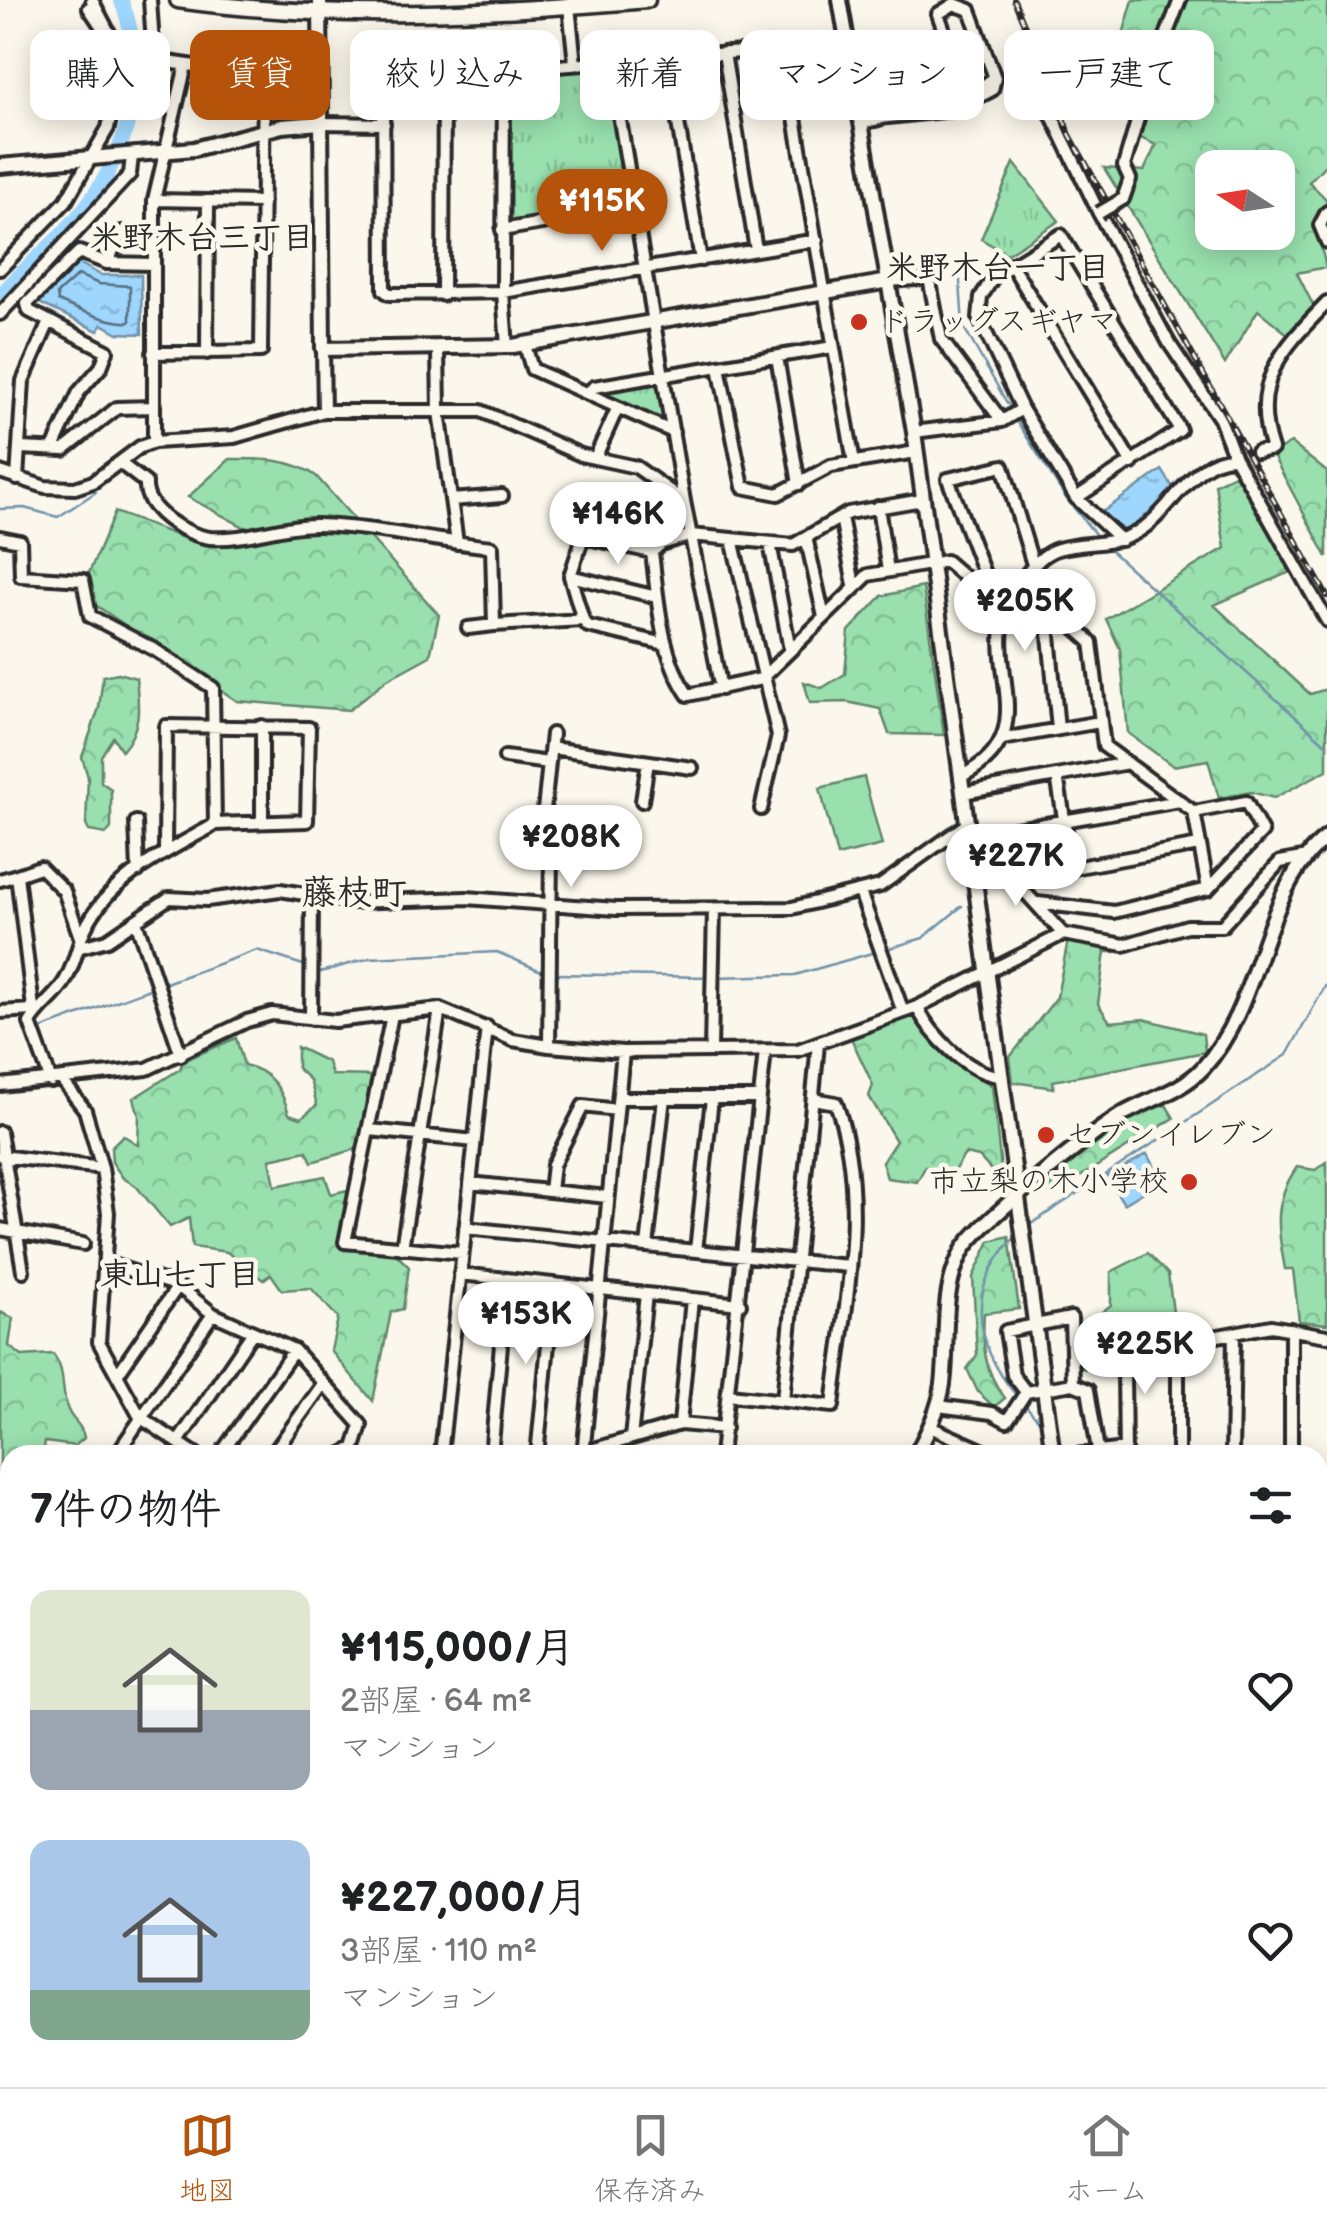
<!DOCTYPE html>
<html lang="ja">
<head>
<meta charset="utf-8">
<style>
	body { margin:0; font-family:"Balsamiq Sans","Klee One",sans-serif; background:#f2f2f2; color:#202124; height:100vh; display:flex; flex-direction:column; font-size:38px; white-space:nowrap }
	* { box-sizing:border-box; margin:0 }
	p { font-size:32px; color:#757577 }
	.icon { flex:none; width:55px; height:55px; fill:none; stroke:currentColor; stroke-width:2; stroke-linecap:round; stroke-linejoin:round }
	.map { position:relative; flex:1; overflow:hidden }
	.drawer { position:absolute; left:0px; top:1445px; width:1328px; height:642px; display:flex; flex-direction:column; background:#fff; border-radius:30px 30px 0 0; box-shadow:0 5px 25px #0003 }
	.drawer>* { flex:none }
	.guide { position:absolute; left:30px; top:30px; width:1268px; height:90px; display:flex; gap:20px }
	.needle { width:65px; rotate:282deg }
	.fabs { position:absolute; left:1195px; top:150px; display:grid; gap:20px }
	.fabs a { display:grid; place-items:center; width:100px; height:100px; border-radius:20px; background:#fff; box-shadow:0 5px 25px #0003; font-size:50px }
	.price { position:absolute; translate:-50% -85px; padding:0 22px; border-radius:35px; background:#fff; color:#222; font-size:32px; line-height:65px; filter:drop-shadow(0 2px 5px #0008) }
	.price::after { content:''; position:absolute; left:50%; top:60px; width:30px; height:22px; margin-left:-15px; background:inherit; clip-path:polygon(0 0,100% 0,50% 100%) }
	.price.active { background:#b45309; color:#fff }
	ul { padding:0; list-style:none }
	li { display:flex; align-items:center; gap:30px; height:250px; padding:0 30px }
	li span { display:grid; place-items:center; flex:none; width:280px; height:200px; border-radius:20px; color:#555 }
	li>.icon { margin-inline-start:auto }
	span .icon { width:120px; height:120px; fill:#fffc; stroke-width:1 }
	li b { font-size:42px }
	h2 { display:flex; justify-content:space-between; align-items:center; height:120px; padding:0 30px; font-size:42px }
	.chip { padding:0 35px; border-radius:20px; background:#fff; box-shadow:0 5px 25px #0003; font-size:35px; line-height:90px }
	.chip.active { background:#b45309; color:#fff }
	.dock { display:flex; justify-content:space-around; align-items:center; height:140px; border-top:2px solid #e0e0e0; background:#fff; font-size:28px; color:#757577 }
	.dock a { display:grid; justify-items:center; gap:5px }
	.dock .active { color:#b45309 }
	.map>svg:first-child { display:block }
	.forest { fill:url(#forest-crowns); stroke:#62866c; stroke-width:2.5; fill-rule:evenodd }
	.park { fill:url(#park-tufts); stroke:#62866c; stroke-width:2.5 }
	.pitch { fill:#99e0ae; stroke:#62866c; stroke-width:2.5 }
	.water { fill:url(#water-ripples); stroke:#7092a9; stroke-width:2.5 }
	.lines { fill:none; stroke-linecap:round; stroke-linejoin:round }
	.shore { stroke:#596f7f; stroke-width:2.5 }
	.stream { stroke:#7092a9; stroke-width:2.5 }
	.river { stroke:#9ed6fd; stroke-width:15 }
	.minor-tunnel { stroke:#d1cec5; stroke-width:10; stroke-dasharray:10 5; stroke-linecap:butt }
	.minor-casing { stroke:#2b2b2b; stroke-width:18 }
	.tertiary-casing { stroke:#2b2b2b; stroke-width:20 }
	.secondary-casing { stroke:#2b2b2b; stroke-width:21 }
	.minor { stroke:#fbf7ec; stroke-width:10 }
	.tertiary { stroke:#fbf7ec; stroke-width:12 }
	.secondary { stroke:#fbf7ec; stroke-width:14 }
	.rail-casing { stroke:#2b2b2b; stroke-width:6 }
	.rail { stroke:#fbf7ec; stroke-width:2.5; stroke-dasharray:8; stroke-linecap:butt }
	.minor-bridge-casing { stroke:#2b2b2b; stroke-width:18; stroke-linecap:butt }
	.minor-bridge { stroke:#fbf7ec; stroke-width:10 }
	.poi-dot { fill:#c8321e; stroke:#fbf7ec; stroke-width:4 }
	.labels { text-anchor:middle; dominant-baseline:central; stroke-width:9; stroke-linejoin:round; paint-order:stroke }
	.poi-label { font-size:30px; fill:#2b2b2b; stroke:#fbf7ec; text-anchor:start }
	.neighbourhood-label { font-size:32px; font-weight:bold; fill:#2b2b2b; stroke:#fbf7ec }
	.quarter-label { font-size:35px; font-weight:bold; fill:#2b2b2b; stroke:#fbf7ec }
</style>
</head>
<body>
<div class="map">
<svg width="1327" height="2087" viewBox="0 0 1327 2087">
	<defs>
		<pattern id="forest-crowns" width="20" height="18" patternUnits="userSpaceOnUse" patternTransform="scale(2.5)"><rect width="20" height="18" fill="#99e0ae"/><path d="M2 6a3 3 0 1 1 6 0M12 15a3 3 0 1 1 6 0" fill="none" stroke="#84c096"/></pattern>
		<pattern id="park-tufts" width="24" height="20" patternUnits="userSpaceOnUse" patternTransform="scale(2.5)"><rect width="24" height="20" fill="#99e0ae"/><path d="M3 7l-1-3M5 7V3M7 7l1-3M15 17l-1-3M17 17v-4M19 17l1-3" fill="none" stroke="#84c096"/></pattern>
		<pattern id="water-ripples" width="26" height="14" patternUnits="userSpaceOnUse" patternTransform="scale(2.5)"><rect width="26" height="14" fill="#9ed6fd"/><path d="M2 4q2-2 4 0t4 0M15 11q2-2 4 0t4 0" fill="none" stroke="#88b8d9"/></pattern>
	</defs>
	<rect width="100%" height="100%" fill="#fbf7ec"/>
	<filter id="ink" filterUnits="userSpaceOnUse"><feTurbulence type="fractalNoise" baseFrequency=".01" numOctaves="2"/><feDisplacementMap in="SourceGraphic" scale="20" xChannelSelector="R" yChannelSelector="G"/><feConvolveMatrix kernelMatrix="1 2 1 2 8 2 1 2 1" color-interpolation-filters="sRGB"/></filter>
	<g filter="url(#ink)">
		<path class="forest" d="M 1133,0 L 1327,0 L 1327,163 L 1309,182 L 1327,200 L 1316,227 L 1326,267 L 1297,273 L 1315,309 L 1290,336 L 1258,310 L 1225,364 L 1104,168 L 1144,171 L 1156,145 L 1130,133 L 1125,103 L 1082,110 L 1055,41 L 1122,38 ZM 1212,168 L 1278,168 L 1278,232 L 1212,232 Z
			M 1291,443 L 1327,472 L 1327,557 L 1272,454 Z
			M 230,459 C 260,459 291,458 316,476 L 439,615 L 430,656 L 386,680 L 349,710 L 237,701 L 94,604 L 89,573 L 115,512 L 194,542 L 253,532 L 188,497 Z
			M 1241,472 L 1290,572 L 1214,605 L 1310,694 L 1327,689 L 1327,770 L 1274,798 L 1251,792 L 1219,798 L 1208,760 L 1173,766 L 1128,733 L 1120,649 L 1106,619 L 1225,548 L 1215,484 Z
			M 923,587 L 944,735 L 889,734 L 880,709 L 847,702 L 810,703 L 804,682 L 822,688 L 845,674 L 849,631 L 882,596 Z
			M 118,673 L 136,678 C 139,706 142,728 122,751 L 113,737 L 101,756 L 101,782 L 111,789 L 111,828 L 106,834 L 89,831 L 86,825 L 88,777 L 82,757 L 99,708 L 103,676 Z
			M 1068,940 L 1116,946 L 1115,952 L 1105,952 L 1098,1004 L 1110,1022 L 1144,1019 L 1203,1034 L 1205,1052 L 1053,1081 L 1054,1088 L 1013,1082 L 1010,1057 L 1057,997 Z
			M 917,1013 L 944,1050 L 992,1086 L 1001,1169 L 992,1171 L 979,1157 L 965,1154 L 947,1181 L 925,1167 L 917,1182 L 887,1178 L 882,1162 L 896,1141 L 869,1096 L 873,1085 L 851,1038 Z
			M 236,1038 L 244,1065 C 271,1071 282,1089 289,1114 L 301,1118 L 317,1105 L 310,1080 L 297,1068 L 297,1047 L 328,1062 L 332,1075 L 377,1076 L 360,1148 L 312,1162 L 307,1151 L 270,1159 L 275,1186 L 325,1176 L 331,1194 L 347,1190 L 350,1201 L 342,1245 L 393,1251 L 409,1267 L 403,1309 L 391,1312 L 373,1401 L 331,1351 L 338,1318 L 311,1288 L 282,1290 L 271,1274 L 263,1280 L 227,1252 L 192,1247 L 189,1218 L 170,1227 L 136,1186 L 123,1178 L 112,1162 L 111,1147 L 123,1135 L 138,1145 L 139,1116 L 134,1098 L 180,1069 L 183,1061 Z
			M 1166,1105 L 1174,1118 L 1051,1195 L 1047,1191 C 1075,1155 1120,1113 1166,1105 Z
			M 1327,1162 L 1327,1324 L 1299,1321 L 1293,1269 L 1285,1269 C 1278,1230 1272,1202 1297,1167 L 1315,1170 Z
			M 1009,1236 L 1019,1309 L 984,1313 C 982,1346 984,1372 1005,1398 L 994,1407 L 978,1392 L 967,1369 L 977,1355 L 973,1277 L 990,1241 Z
			M 1148,1253 L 1168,1274 L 1177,1343 L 1110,1372 L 1082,1368 L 1082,1361 L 1101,1354 L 1098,1315 L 1111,1305 L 1111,1272 Z
			M 0,1312 L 13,1318 L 9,1346 L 22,1356 L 53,1354 C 67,1372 60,1391 68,1410 C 73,1422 82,1424 84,1438 L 75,1446 L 45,1442 L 43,1455 L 10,1455 L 10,1545 L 0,1553 Z"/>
		<path class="park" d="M 604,65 L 630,201 L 510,225 L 507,77 Z
			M 1014,163 L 1059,221 L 1007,254 L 981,239 Z
			M 657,381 L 661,383 L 667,424 L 602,396 L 604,390 Z"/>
		<path class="pitch" d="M 864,777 L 882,845 L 837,856 L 820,788 Z"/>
		<path class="water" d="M 75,261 L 101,275 L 141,275 L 142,334 L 118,333 L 102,324 L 98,331 L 35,301 Z
			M 1162,470 L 1174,489 L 1149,516 L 1124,531 L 1102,512 Z
			M 1147,1154 L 1156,1171 L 1152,1187 L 1124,1204 L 1107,1177 Z"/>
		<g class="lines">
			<path class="shore" d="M 78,275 L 99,284 L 130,286 L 130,322 C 113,324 75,309 58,301 L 57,294 Z"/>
			<path class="stream" d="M 959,267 L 963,326 L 1011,410
				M 1018,423 L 1065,497 L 1100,540
				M 0,509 L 24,508 L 58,517 L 96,492
				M 1111,551 L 1327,745
				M 887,949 L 923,938 L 962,906
				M 313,969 L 321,972 L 370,958 L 497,952 L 548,974
				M 556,974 L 708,977
				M 716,977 L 795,975 L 879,951
				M 163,984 L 257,950 L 306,966
				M 38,1030 L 155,987
				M 1028,1226 L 1287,1055 L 1327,983
				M 1015,1238 C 965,1286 974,1345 1016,1395
				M 1025,1405 L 1043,1425
				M 1058,1442 L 1068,1455
				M 0,1502 L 10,1502
				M 1318,1743 L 1327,1755"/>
			<path class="river" d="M 0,296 C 20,272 44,253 66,230 C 125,167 154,81 121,0"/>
			<path class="minor-tunnel" d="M 1238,463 L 1257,452"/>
			<defs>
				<path id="minor" d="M 150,0 L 154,60 L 264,76 L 261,351 L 153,353
					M 954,4 L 970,10 L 995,78 L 992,90 L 953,110 L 879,118 L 960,96 L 964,85 L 938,14 Z
					M 569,6 L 575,64
					M 89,8 L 109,38 L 113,89
					M 724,53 L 756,250
					M 667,57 L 701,260
					M 610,61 L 684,501
					M 504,70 L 503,292 L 507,347
					M 1019,79 L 1027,91 L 1038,87 L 1099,213 L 1169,343 L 1220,419 L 1235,458 L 1327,621
					M 962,80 L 980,88 L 994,78
					M 321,123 L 384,124
					M 1123,199 L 1130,179 L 1124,166 L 1150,77 L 1180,0
					M 154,200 L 263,202
					M 1327,212 L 1320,225 L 1327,242
					M 502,230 L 634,207
					M 817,240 L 503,292 L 389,294 L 384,290 L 383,73 L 504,70 L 781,49 L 784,52 C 807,188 829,325 854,462
					M 107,263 L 122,232
					M 1011,264 L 1132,463
					M 0,269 L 66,201 L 108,128 L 120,71 L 117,48 L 92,0
					M 889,281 L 929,278 L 941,339 L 1002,421
					M 443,295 L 444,72
					M 0,314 L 130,174 L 132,156
					M 525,345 L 532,369 L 673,432
					M 323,349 L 324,411
					M 438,350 L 439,411 L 457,543
					M 207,353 L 208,202
					M 777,357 L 799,484
					M 719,367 L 743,487 L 778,494 L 831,466 L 916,452
					M 587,393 L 594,387 L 833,347
					M 914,432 L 1002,421 L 1022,409
					M 154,442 L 154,200 L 186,65
					M 20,448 L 64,450 L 117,408 L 153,407
					M 53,448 L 79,392 L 101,367 L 107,351 L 29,311 L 27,304 L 79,252 L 107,263 L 153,264
					M 1257,452 L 1272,449 C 1249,382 1283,348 1327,303
					M 596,456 L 617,409
					M 120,463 L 146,483 C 144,510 185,535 210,538 C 246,541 282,524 317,525 C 375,527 434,541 492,547 L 494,625 L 583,620
					M 0,472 L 45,487 L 75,488 L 93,482 L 140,447 L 154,442 L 234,437 L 324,411 L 481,411 L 581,455 L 636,467 L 684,501 L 721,689
					M 17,479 L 23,381 L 49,322
					M 1076,498 L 1180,430 L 1061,235 L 994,276 L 981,297 L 979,318 L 1022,409 L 1076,498 L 1121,540
					M 451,500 L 502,496
					M 878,507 L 888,571
					M 841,517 L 854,585
					M 0,537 L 20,541 L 21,576 L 83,580 L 90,616 L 155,650 L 213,688 L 215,824
					M 806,537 L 824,617
					M 732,539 L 778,736 L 761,809
					M 770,543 L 790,650
					M 652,552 C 658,600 660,654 688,695 L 761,679 L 868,575 L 946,561 L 1005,612
					M 570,576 L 657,597
					M 1022,581 L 1091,642 L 1104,746 L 1194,812 L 1208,889
					M 1010,602 L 985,576 L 948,479 L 1003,466 L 1034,568
					M 1046,604 L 1058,729
					M 468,628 L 494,625
					M 665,644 L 588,626 L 583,620 L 570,576 L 583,537 L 652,552 L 661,544 L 691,535 L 793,545 L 848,513 L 922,500
					M 1002,739 L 1100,722
					M 551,748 L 692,768
					M 505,757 L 548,763
					M 1057,776 L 1072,867
					M 960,777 C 1043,736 987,673 1005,612 C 1012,591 1036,555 1058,549 C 1093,539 1121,550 1152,521 C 1176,500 1200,456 1235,458
					M 963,793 L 1128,763
					M 642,801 L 648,762
					M 262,820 L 262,726
					M 136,822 L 138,871
					M 969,837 L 1180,801
					M 972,873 L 1006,871 L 1063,934
					M 1013,879 L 1199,845
					M 0,880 L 17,875
					M 860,892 L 903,1012
					M 1038,903 L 1114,912 L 1208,889 L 1262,832 L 1246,802 L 1194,812
					M 136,921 L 181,1055
					M 81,947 L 107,940 L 169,898 L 207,900 L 280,890 L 353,902 L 466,898 L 616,909 L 792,908 L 880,886 L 967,824
					M 917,1007 C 931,1035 967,1073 999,1076
					M 0,1012 L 32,1010
					M 392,1015 L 345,1242 L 462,1253
					M 34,1016 L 17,875 L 40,867 L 64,891 L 81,940
					M 311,1019 L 312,896
					M 549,1046 L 551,851 L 541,839 L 552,734
					M 711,1049 L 714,909
					M 62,1080 L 85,1110 L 102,1168 L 108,1213 L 99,1342 L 140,1417 L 197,1455
					M 51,1081 L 30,1023 C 39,1007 56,997 65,981 C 75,964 77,947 84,931 C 108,879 162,854 209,828 L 215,824 L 307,821 L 309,728 L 166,726 L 165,852
					M 0,1085 L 147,1069 L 247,1021 L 272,1014 L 335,1021 L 440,1009 L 513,1040 L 549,1046 L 623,1052 L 798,1050 L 917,1007 L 1063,934 L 1124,945 L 1187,926 L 1222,926 L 1280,862 L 1302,858
					M 619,1098 L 759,1098
					M 370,1130 L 475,1141
					M 0,1132 L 23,1271
					M 1,1156 L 102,1168
					M 470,1183 L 608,1197
					M 550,1191 L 553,1165 L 583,1106 L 617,1110
					M 465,1228 L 848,1266
					M 0,1229 L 83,1244
					M 647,1246 L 664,1098
					M 402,1248 L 440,1009
					M 696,1251 L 712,1098
					M 106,1263 L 178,1286 L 213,1314 L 294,1350 L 361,1425 L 354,1448 L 340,1455
					M 460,1274 L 740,1304
					M 1178,1348 L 1178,1455
					M 117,1375 L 178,1286
					M 1073,1384 L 1071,1318 L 1006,1331 L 1013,1375 L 1026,1392 L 1073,1384 L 1088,1390 L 1098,1450
					M 729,1395 L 833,1406 C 844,1307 870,1199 836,1103 L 813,1099
					M 783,1400 L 818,1044
					M 938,1406 L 992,1413 L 1007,1421 L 1026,1392
					M 680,1424 L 692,1299
					M 930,1427 L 993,1455
					M 631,1438 L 646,1294
					M 178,1442 L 253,1332
					M 116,1455 L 213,1314
					M 220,1455 L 294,1350
					M 272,1455 L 323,1384
					M 441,1455 L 487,1027
					M 491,1455 L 507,1279
					M 537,1455 L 554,1284
					M 574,1455 L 680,1424 L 725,1428
					M 583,1455 L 623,1052
					M 721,1455 L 765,1051
					M 1075,1455 L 1125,1449
					M 1125,1455 L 1124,1372 L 1197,1340 L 1271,1326 L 1327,1336
					M 1232,1455 L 1234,1333
					M 1291,1455 L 1291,1329
					M 1318,1478 L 1327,1478
					M 1318,1530 L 1327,1531
					M 0,1662 L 10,1634
					M 1318,1725 L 1327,1726
					M 0,1756 L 8,1763 L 0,1834
					M 1318,1780 L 1327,1782
					M 0,1908 L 10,1909
					M 1318,1950 L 1327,1908
					M 0,2030 L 10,2031
					M 386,2078 L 436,2082 L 443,2078
					M 489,2078 L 499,2087
					M 602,2078 L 659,2087
					M 1134,2078 L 1195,2087
					M 1316,2078 L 1318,2087
					M 17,2087 L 18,2078
					M 62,2087 L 63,2078
					M 106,2087 L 107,2078
					M 151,2087 L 152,2078
					M 196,2087 L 197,2078
					M 215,2087 L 216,2078
					M 260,2087 L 261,2078
					M 306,2087 L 307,2078
					M 702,2087 L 704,2078
					M 946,2087 L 947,2078
					M 1074,2087 L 1076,2078
					M 1236,2087 L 1237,2078"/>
				<path id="tertiary" d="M 320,0 L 323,349 L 513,346 L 889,281
					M 840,0 L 914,432 L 1053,1455
					M 862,122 L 879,118
					M 0,166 L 194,149 L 282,126 L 321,123
					M 916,1455 C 928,1432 939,1410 943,1384 C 949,1337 939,1294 963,1250 C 978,1224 1095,1130 1125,1113 C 1151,1099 1183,1090 1203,1068 C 1265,999 1261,887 1327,837
					M 8,1763 L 10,1765
					M 766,2087 L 766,2078
					M 1013,2087 L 1014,2078"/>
				<path id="secondary" d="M 178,0 C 334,22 491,13 647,0"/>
			</defs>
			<use href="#minor" class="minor-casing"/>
			<use href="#tertiary" class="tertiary-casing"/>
			<use href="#secondary" class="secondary-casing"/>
			<use href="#minor" class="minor"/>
			<use href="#tertiary" class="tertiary"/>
			<use href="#secondary" class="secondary"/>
			<defs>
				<path id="rail" d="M 1014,0 L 1070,135 L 1327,596"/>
			</defs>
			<use href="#rail" class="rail-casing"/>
			<use href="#rail" class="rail"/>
			<defs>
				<path id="minor-bridge" d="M 1099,213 L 1123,199"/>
			</defs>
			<use href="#minor-bridge" class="minor-bridge-casing"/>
			<use href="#minor-bridge" class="minor-bridge"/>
		</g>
	</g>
	<g class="poi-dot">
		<circle cx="859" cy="322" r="10"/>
		<circle cx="1046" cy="1135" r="10"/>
		<circle cx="1189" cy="1182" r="10"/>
	</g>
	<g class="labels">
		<g class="poi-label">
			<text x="879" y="322">ドラッグスギヤマ</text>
			<text x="1066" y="1135">セブンイレブン</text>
			<text x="1169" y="1182" text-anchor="end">市立梨の木小学校</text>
		</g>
		<g class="neighbourhood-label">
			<text x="202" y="238">米野木台三丁目</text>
			<text x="998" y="268">米野木台一丁目</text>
			<text x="180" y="1275">東山七丁目</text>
		</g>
		<g class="quarter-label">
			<text x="354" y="893">藤枝町</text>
		</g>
	</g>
</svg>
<div class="fabs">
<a><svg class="needle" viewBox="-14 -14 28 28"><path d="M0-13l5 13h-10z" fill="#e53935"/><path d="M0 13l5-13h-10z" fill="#757577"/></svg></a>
</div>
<b class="price active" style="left:602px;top:254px">¥115K</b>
<b class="price" style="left:618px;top:567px">¥146K</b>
<b class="price" style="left:1025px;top:654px">¥205K</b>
<b class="price" style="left:571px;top:890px">¥208K</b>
<b class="price" style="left:1016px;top:909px">¥227K</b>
<b class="price" style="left:526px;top:1367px">¥153K</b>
<b class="price" style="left:1145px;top:1397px">¥225K</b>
<div class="guide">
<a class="chip">購入</a>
<a class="chip active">賃貸</a>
<a class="chip">絞り込み</a>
<a class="chip">新着</a>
<a class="chip">マンション</a>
<a class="chip">一戸建て</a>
</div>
<section class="drawer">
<h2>7件の物件<svg class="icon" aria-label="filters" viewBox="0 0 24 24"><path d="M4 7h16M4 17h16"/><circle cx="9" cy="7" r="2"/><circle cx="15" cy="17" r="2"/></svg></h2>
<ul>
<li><span style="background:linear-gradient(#dfe7d0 60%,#9aa5b1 0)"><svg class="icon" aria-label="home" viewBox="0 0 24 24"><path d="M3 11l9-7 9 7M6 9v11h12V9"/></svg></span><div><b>¥115,000/月</b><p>2部屋 · 64 m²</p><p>マンション</p></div><svg class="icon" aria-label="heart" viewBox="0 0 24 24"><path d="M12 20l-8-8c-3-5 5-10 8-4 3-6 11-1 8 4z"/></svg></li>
<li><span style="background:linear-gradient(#a9c7e8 75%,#7fa58c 0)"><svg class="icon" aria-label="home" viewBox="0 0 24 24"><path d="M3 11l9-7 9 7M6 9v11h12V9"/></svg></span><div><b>¥227,000/月</b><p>3部屋 · 110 m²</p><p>マンション</p></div><svg class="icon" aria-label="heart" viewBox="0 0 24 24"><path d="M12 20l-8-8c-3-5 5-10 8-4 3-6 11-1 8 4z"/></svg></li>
</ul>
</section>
</div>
<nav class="dock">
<a class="active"><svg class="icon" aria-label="map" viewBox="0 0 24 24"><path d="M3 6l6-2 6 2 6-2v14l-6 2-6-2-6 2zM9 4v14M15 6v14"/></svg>地図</a>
<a><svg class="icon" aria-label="saved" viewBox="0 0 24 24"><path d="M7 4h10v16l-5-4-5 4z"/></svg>保存済み</a>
<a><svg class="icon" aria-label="home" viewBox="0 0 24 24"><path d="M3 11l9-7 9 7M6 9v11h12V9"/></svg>ホーム</a>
</nav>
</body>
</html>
